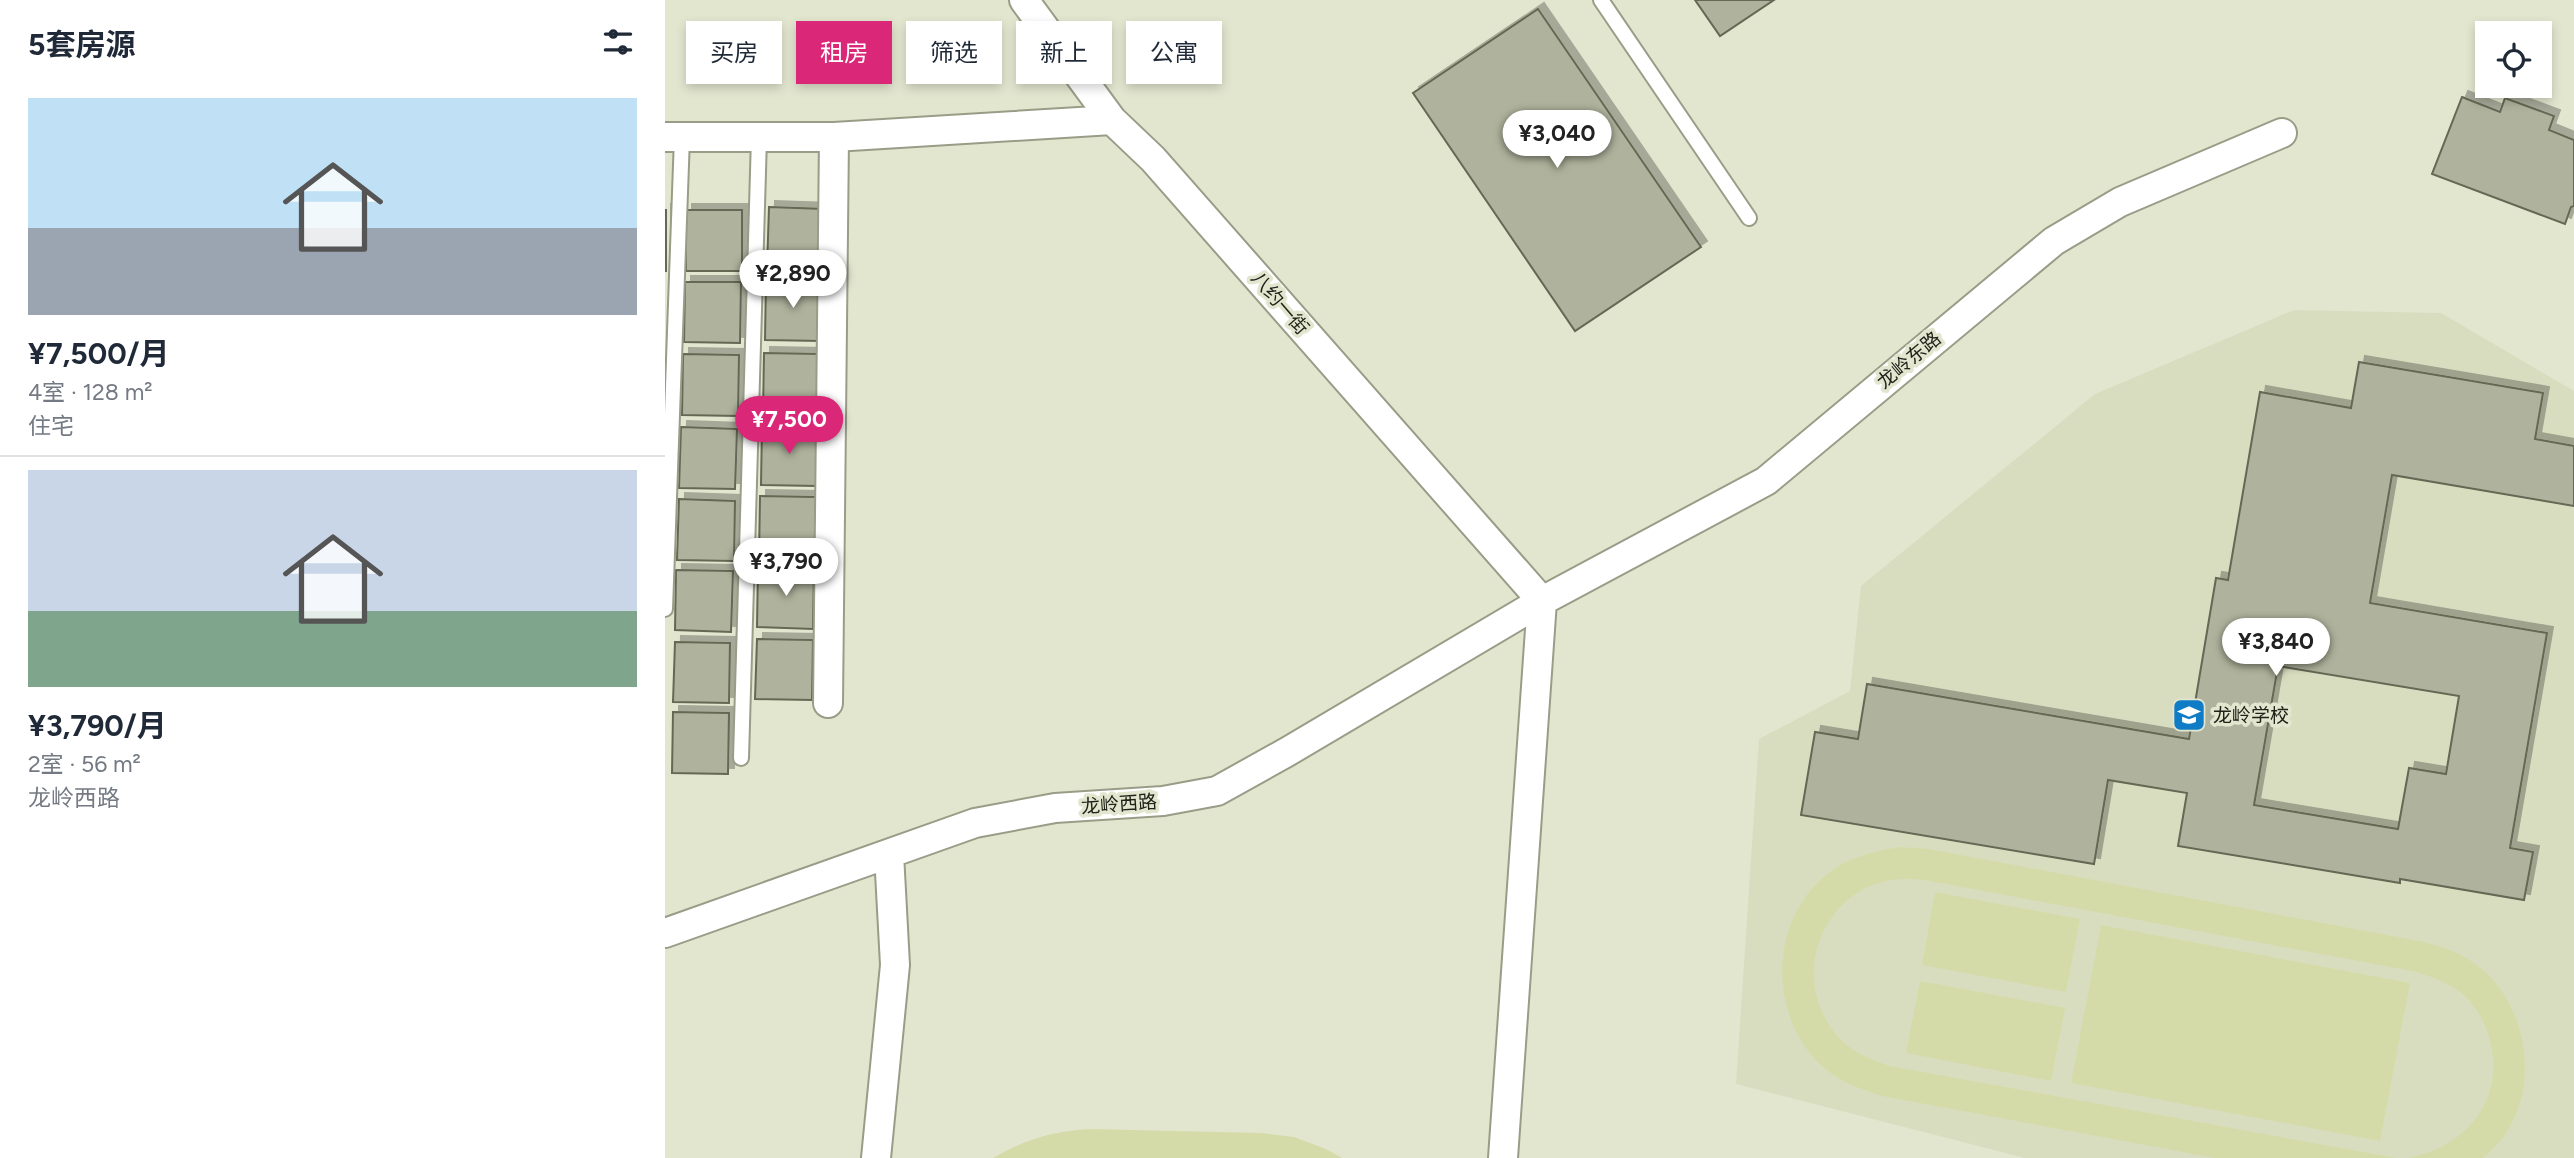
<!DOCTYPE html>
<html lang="zh">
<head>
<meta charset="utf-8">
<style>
	body { margin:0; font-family:Figtree,"Noto Sans SC",sans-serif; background:#f6f6f7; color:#1f2937; height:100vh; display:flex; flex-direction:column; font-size:26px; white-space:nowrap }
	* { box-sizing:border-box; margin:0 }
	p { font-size:23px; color:#747a83 }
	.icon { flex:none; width:38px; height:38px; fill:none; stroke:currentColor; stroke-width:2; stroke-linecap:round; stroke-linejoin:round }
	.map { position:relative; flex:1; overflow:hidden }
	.side { display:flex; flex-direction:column; background:#fff; width:665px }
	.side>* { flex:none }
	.guide { position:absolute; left:21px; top:21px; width:665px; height:63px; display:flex; gap:14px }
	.tools { position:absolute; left:1810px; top:21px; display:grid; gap:14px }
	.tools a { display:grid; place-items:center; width:77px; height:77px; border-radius:0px; background:#fff; box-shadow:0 4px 10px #0003; font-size:35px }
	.price { position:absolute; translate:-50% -60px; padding:0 16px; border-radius:24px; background:#fff; color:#222; font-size:23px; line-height:46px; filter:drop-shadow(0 2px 4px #0008) }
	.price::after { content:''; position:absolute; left:50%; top:42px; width:21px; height:16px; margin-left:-10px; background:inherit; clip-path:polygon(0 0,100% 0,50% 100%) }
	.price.active { background:#db2777; color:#fff }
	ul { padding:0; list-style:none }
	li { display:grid; align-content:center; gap:14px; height:371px; padding:0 28px }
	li+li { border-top:2px solid #e0e1e3 }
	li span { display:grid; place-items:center; height:217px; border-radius:0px; color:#555 }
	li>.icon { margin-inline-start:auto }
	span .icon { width:126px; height:126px; fill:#fffc; stroke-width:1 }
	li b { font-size:30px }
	h2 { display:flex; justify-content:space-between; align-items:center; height:84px; padding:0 28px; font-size:30px }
	.tag { padding:0 24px; border-radius:0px; background:#fff; box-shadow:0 4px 10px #0003; font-size:24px; line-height:63px }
	.tag.active { background:#db2777; color:#fff }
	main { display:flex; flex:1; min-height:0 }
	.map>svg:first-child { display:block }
	.built { fill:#d9ddbf }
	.green { fill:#d5dba8 }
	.building { fill:#afb29c; stroke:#656854; stroke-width:2; fill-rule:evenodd; filter:url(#shadow) }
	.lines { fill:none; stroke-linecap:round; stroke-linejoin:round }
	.lane-casing { stroke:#9a9c87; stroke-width:18 }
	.street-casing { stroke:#9a9c87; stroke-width:32 }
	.lane { stroke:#fff; stroke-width:14 }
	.street { stroke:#fff; stroke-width:28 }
	.labels { text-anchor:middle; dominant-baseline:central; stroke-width:7; stroke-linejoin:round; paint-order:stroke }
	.street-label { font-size:19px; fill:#202119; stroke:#e3e6cf }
	.poi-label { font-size:19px; fill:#202119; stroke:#e3e6cf; text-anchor:start }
</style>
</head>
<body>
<main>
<section class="side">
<h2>5套房源<svg class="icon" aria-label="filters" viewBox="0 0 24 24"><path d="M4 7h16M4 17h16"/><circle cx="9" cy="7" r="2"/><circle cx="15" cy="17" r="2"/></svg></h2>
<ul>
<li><span style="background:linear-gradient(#bfe0f5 60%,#9aa5b1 0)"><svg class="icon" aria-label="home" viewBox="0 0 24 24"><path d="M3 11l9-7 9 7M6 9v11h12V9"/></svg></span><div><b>¥7,500/月</b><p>4室 · 128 m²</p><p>住宅</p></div></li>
<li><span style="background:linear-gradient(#c9d6e8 65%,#7fa58c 0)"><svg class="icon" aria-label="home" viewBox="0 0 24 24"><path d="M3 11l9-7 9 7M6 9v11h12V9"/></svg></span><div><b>¥3,790/月</b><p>2室 · 56 m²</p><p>龙岭西路</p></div></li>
</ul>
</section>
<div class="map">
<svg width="1909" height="1158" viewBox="0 0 1909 1158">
	<defs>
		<filter id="shadow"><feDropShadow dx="6" dy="-6" stdDeviation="0" flood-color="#0004"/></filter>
	</defs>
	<rect width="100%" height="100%" fill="#e3e6cf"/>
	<path class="built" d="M 1629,310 L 1776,313 L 1909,391 L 1909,1158 L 1360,1158 L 1071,1084 L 1094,739 L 1185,691 L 1196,586 L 1430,394 Z"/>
	<path class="green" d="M 1235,847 L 1264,849 L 1759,942 C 1778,947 1797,953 1813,966 C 1870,1010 1879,1111 1818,1158 L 1743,1158 C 1802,1147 1842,1098 1824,1037 C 1819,1019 1807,1000 1791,989 C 1779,981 1766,977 1752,972 L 1260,880 C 1245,879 1232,878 1217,882 C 1167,895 1137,952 1153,1001 C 1159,1019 1170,1037 1186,1048 C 1198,1057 1211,1061 1225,1066 L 1731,1158 L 1550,1158 L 1217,1096 C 1199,1090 1180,1084 1164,1072 C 1097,1020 1102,904 1179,863 C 1197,854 1216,850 1235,847 Z
		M 1270,892 L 1415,919 L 1401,992 L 1257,965 Z
		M 1436,925 L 1745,983 L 1715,1141 L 1406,1083 Z
		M 1255,981 L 1400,1008 L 1386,1081 L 1241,1053 Z
		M 423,1129 L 597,1133 L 629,1137 L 661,1149 L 677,1158 L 328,1158 C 361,1139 386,1132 423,1129 Z"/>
	<path class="building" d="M 1030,0 L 1109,0 L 1055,36 Z
		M 873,9 L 1036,247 L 910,331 L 748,93 Z
		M 1797,97 L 1835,112 L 1840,98 L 1889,116 L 1884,130 L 1909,140 L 1909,206 L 1906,207 L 1900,224 L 1767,174 Z
		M 104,207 L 160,209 L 158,269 L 102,268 Z
		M 0,210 L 1,210 L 1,271 L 0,271 Z
		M 21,210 L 77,210 L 77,271 L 21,271 Z
		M 101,280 L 157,281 L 156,341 L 100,340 Z
		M 20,282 L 76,282 L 75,343 L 19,342 Z
		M 99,353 L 156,354 L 154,415 L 98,413 Z
		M 18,354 L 74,355 L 73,416 L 17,415 Z
		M 1694,362 L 1878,393 L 1870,439 L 1909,446 L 1909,506 L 1727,475 L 1705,603 L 1882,633 L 1845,848 L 1868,852 L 1859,900 L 1735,879 L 1735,883 L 1513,846 L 1522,793 L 1443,780 L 1429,864 L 1136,815 L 1150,732 L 1193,739 L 1202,684 L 1524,739 L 1551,578 L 1563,580 L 1595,392 L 1686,408 ZM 1613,666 L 1794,696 L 1781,774 L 1744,768 L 1733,829 L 1589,805 Z
		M 97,425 L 153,426 L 152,486 L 96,485 Z
		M 16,427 L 72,429 L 70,489 L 14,488 Z
		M 95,496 L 151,497 L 150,558 L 94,557 Z
		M 14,499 L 70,501 L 69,561 L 12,560 Z
		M 93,567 L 149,568 L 148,629 L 92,627 Z
		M 11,570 L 68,571 L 66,632 L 10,630 Z
		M 92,639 L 148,640 L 147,700 L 90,699 Z
		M 10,642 L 65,643 L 64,703 L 8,702 Z
		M 8,712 L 64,713 L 63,774 L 7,773 Z"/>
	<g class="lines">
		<defs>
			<path id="lane" d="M 936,0 L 1084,218
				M 0,609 L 17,137
				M 76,758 L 94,137"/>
			<path id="street" d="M 359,0 L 447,120 L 488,159 L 877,601
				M 0,137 L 169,137 L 447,120
				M 163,703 L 169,137
				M 0,933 L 310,823 L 390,808 L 498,801 L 552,791 L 622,752 L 877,601 L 1101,481 L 1389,241 L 1455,202 L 1617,133
				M 211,1158 L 230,965 L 224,854
				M 838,1158 L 877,601"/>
		</defs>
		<use href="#lane" class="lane-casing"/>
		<use href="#street" class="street-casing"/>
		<use href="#lane" class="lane"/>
		<use href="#street" class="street"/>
	</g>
	<defs>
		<symbol id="school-square" viewBox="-11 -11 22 22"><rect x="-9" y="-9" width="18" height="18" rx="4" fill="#107cc6" stroke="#e3e6cf"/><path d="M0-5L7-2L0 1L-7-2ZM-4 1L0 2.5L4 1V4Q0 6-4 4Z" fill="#fff"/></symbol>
	</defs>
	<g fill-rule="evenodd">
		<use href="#school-square" x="1505" y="696" width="38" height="38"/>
	</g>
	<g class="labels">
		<g class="street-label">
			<text transform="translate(615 303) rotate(49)">八约一街</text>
			<text transform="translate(1244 360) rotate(-40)">龙岭东路</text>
			<text transform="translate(454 804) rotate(-4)">龙岭西路</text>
		</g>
		<g class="poi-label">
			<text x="1548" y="715">龙岭学校</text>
		</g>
	</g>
</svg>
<div class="tools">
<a><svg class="icon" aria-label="locate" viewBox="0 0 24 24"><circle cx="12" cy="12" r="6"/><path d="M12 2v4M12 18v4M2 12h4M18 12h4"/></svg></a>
</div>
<b class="price" style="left:892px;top:170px">¥3,040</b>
<b class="price" style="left:128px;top:310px">¥2,890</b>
<b class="price active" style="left:124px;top:456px">¥7,500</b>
<b class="price" style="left:121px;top:598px">¥3,790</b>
<b class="price" style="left:1611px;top:678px">¥3,840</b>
<div class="guide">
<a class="tag">买房</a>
<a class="tag active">租房</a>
<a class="tag">筛选</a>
<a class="tag">新上</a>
<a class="tag">公寓</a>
</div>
</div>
</main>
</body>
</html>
